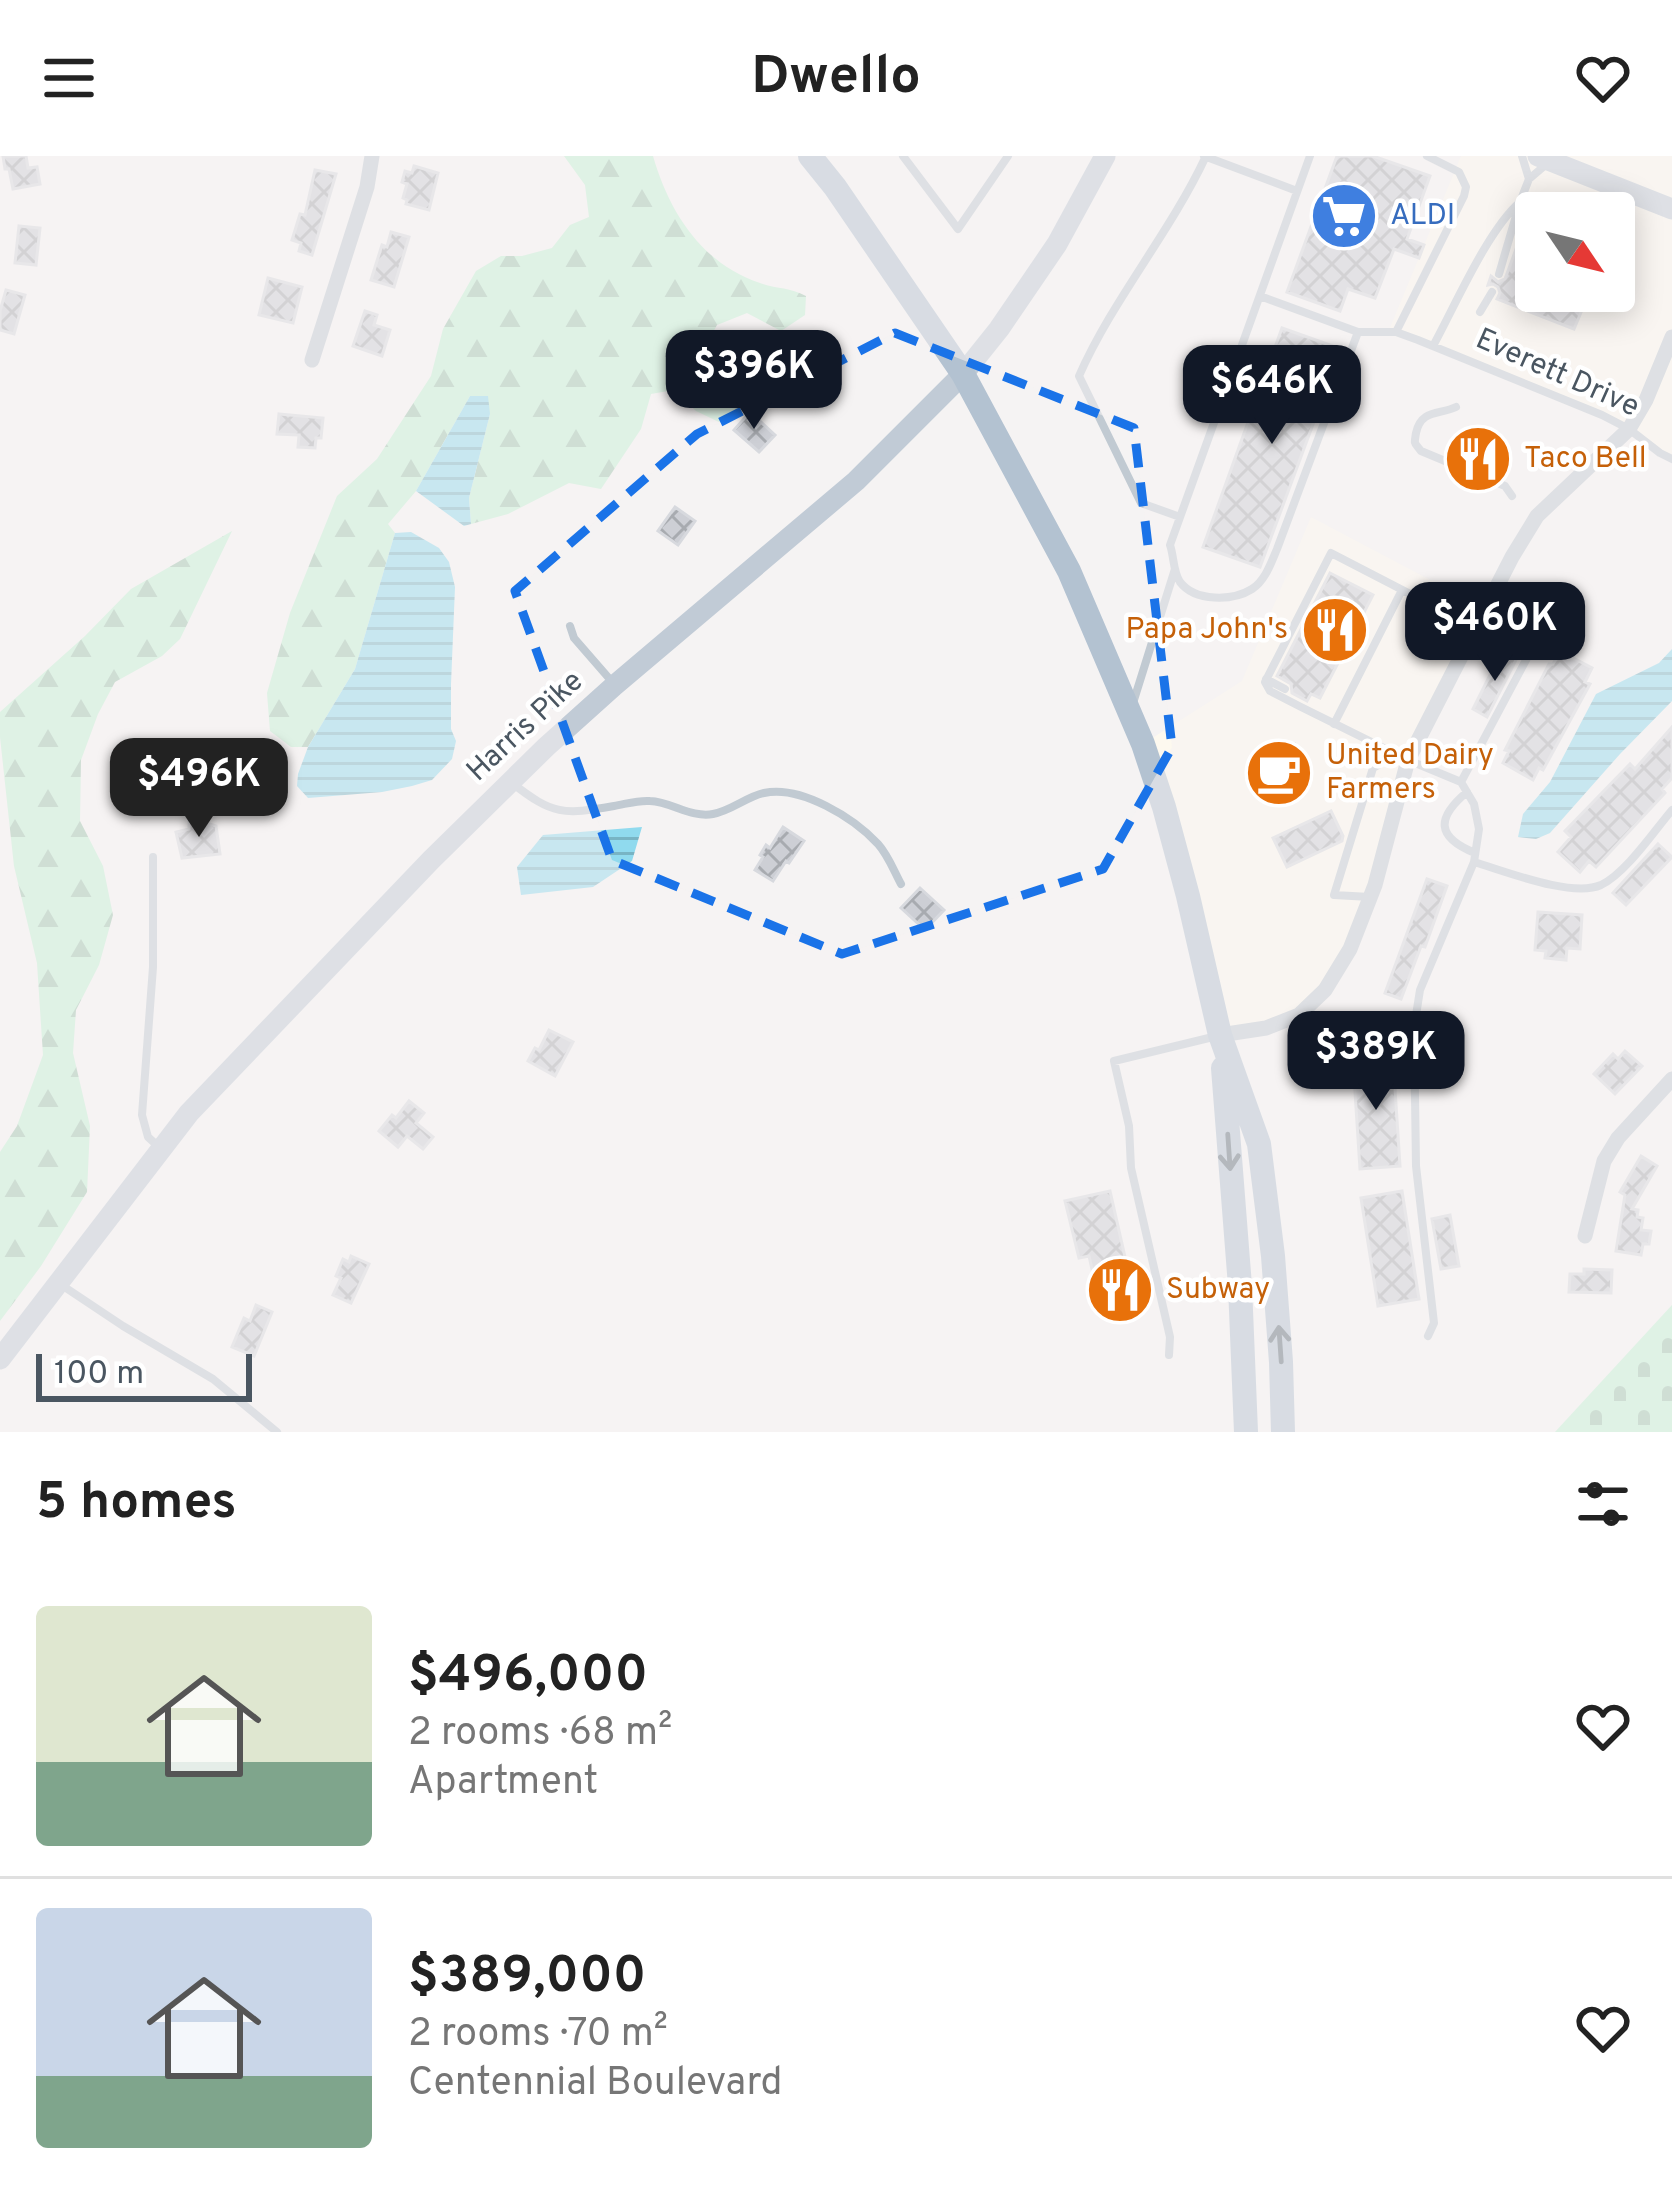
<!DOCTYPE html>
<html lang="en">
<head>
<meta charset="utf-8">
<style>
	body { margin:0; font-family:Overpass,sans-serif; background:#f2f2f2; color:#222; height:100vh; display:flex; flex-direction:column; font-size:45px; white-space:nowrap }
	* { box-sizing:border-box; margin:0 }
	p { font-size:39px; color:#767676 }
	.icon { flex:none; width:66px; height:66px; fill:none; stroke:currentColor; stroke-width:2; stroke-linecap:round; stroke-linejoin:round }
	.map { position:relative; height:1276px; overflow:hidden }
	.sheet { display:flex; flex-direction:column; background:#fff; flex:1 }
	.sheet>* { flex:none }
	.needle { width:78px; rotate:125deg }
	.buttons { position:absolute; left:1515px; top:36px; display:grid; gap:24px }
	.buttons a { display:grid; place-items:center; width:120px; height:120px; border-radius:12px; background:#fff; box-shadow:0 6px 30px #0003; font-size:60px }
	.scale { position:absolute; left:36px; bottom:30px; width:216px; box-sizing:border-box; padding-left:12px; border:6px solid #4a5661; border-top:0; font-size:33px; line-height:42px; white-space:nowrap; color:#4a5661; -webkit-text-stroke:9px #fff; paint-order:stroke }
	.price { position:absolute; translate:-50% -102px; padding:0 27px; border-radius:24px; background:#111827; color:#fff; font-size:39px; line-height:78px; filter:drop-shadow(0 3px 6px #0008) }
	.price::after { content:''; position:absolute; left:50%; top:72px; width:36px; height:27px; margin-left:-18px; background:inherit; clip-path:polygon(0 0,100% 0,50% 100%) }
	.price.active { background:#222; color:#fff }
	ul { padding:0; list-style:none }
	li { display:flex; align-items:center; gap:36px; height:300px; padding:0 36px }
	li+li { border-top:3px solid #e0e0e0 }
	li span { display:grid; place-items:center; flex:none; width:336px; height:240px; border-radius:12px; color:#555 }
	li>.icon { margin-inline-start:auto }
	span .icon { width:144px; height:144px; fill:#fffc; stroke-width:1 }
	li b { font-size:51px }
	h2 { display:flex; justify-content:space-between; align-items:center; height:144px; padding:0 36px; font-size:51px }
	header { display:flex; justify-content:space-between; align-items:center; height:156px; padding:0 36px; background:#fff; font-size:54px; font-weight:700 }
	.map>svg:first-child { display:block }
	.commercial { fill:#fdf9ef; fill-rule:evenodd }
	.forest { fill:url(#forest-firs) }
	.cemetery { fill:url(#cemetery-stones) }
	.water { fill:url(#water-rules) }
	.building { fill:url(#building-cross-hatch); stroke:#d7d9de; stroke-width:3 }
	.lines { fill:none; stroke-linecap:round; stroke-linejoin:round }
	.service { stroke:#c1cad2; stroke-width:8 }
	.minor { stroke:#c1cad2; stroke-width:15 }
	.secondary { stroke:#c1cbd6; stroke-width:21 }
	.primary { stroke:#b3c2d1; stroke-width:24 }
	.oneway { stroke:#64717d }
	.marked { fill:none; stroke:#1a73e8; stroke-width:9; stroke-dasharray:24 15; stroke-linejoin:round }
	.labels { text-anchor:middle; dominant-baseline:central; stroke-width:9; stroke-linejoin:round; paint-order:stroke }
	.shop-label { font-size:30px; fill:#366cbe; stroke:#fff; text-anchor:start }
	.street-label { font-size:30px; fill:#4a5661; stroke:#fff }
	.food-label { font-size:30px; fill:#c56008; stroke:#fff; text-anchor:start }
</style>
</head>
<body>
<header><svg class="icon" aria-label="menu" viewBox="0 0 24 24"><path d="M4 6h16M4 12h16M4 18h16"/></svg>Dwello<svg class="icon" aria-label="heart" viewBox="0 0 24 24"><path d="M12 20l-8-8c-3-5 5-10 8-4 3-6 11-1 8 4z"/></svg></header>
<div class="map">
<svg width="1672" height="1276" viewBox="0 0 1672 1276">
	<defs>
		<pattern id="forest-firs" width="22" height="20" patternUnits="userSpaceOnUse" patternTransform="scale(3)"><rect width="22" height="20" fill="#c3f1d5"/><path d="M5 1l3.5 6h-7zM16 11l3.5 6h-7z" fill="#a0c6b0"/></pattern>
		<pattern id="cemetery-stones" width="16" height="16" patternUnits="userSpaceOnUse" patternTransform="scale(3)"><rect width="16" height="16" fill="#c3f1d5"/><path d="M2 7V4a2 2 0 0 1 4 0v3zM10 15v-3a2 2 0 0 1 4 0v3z" fill="#a0c6b0"/></pattern>
		<pattern id="water-rules" width="6" height="5" patternUnits="userSpaceOnUse" patternTransform="scale(3)"><rect width="6" height="5" fill="#90daee"/><path d="M0 2.5h6" fill="none" stroke="#78b4c4"/></pattern>
		<pattern id="building-cross-hatch" width="8" height="8" patternUnits="userSpaceOnUse" patternTransform="scale(3)"><rect width="8" height="8" fill="#cdcfd5"/><path d="M0 0l8 8M0 8l8-8" fill="none" stroke="#a8abb0"/></pattern>
	</defs>
	<rect width="100%" height="100%" fill="#f5f3f3"/>
	<path class="commercial" d="M 1461,0 L 1672,0 L 1672,303 L 1629,273 L 1418,184 L 1387,179 ZM 1536,57 L 1614,57 L 1614,135 L 1536,135 Z
		M 1311,361 L 1485,453 L 1408,604 L 1350,793 L 1299,859 L 1220,879 L 1143,588 L 1242,525 Z"/>
	<path class="forest" d="M 564,0 L 653,0 C 669,56 702,108 760,127 C 777,133 789,131 806,140 L 805,159 L 781,175 L 747,157 L 717,169 L 707,187 L 711,206 L 731,222 L 742,235 L 740,253 L 719,266 L 696,255 L 674,234 L 651,238 L 641,273 L 601,333 L 569,327 L 508,358 L 471,368 L 469,342 L 490,258 L 470,240 L 416,335 L 388,368 L 395,377 L 355,513 L 308,591 L 291,591 L 270,575 L 267,537 L 290,457 L 337,340 L 377,303 L 431,220 L 443,173 L 476,115 L 501,100 L 522,100 L 552,92 L 570,69 L 589,61 L 585,29 Z
		M 232,375 L 180,483 L 162,500 L 115,526 L 98,558 L 81,604 L 80,665 L 103,710 L 113,759 L 99,809 L 76,854 L 73,897 L 90,970 L 87,1036 L 41,1110 L 0,1165 L 0,996 L 17,970 L 43,899 L 37,807 L 14,710 L 0,581 L 0,556 L 85,480 L 131,433 Z"/>
	<path class="cemetery" d="M 1672,1149 L 1672,1276 L 1555,1276 Z"/>
	<path class="water" d="M 470,240 L 488,240 L 490,258 L 469,342 L 471,368 L 464,370 L 416,335 Z
		M 411,376 L 439,392 L 449,406 L 455,431 L 451,528 L 451,573 L 456,585 L 452,603 L 432,624 L 412,630 L 382,636 L 308,642 L 297,630 L 298,618 L 308,591 L 355,513 L 395,377 Z
		M 1672,493 L 1672,545 L 1620,598 L 1550,677 L 1536,683 L 1518,681 L 1523,658 L 1550,626 L 1596,538 L 1659,507 Z
		M 642,671 L 632,705 L 593,731 L 521,739 L 517,711 L 543,679 Z"/>
	<path class="building" d="M 3,0 L 26,0 L 28,12 L 37,11 L 40,28 L 13,33 L 9,13 L 5,13 Z
		M 1337,0 L 1373,0 L 1430,20 L 1407,83 L 1424,89 L 1419,102 L 1394,93 L 1375,142 L 1348,133 L 1340,155 L 1287,136 Z
		M 414,10 L 438,17 L 429,54 L 406,48 L 407,44 L 403,42 L 407,28 L 402,26 L 405,15 L 412,17 Z
		M 315,14 L 336,18 L 312,99 L 299,95 L 301,87 L 292,84 L 300,58 L 305,59 Z
		M 19,70 L 40,72 L 36,109 L 15,107 Z
		M 1523,74 L 1536,79 L 1536,135 L 1590,135 L 1574,173 L 1497,143 L 1500,137 L 1498,131 L 1493,128 L 1488,129 L 1491,120 L 1498,126 L 1505,123 Z
		M 391,76 L 409,81 L 394,131 L 371,124 L 382,89 L 387,91 Z
		M 268,122 L 302,131 L 293,167 L 259,159 Z
		M 6,134 L 25,139 L 14,178 L 0,174 L 0,155 Z
		M 365,155 L 377,159 L 374,169 L 390,174 L 382,200 L 353,190 Z
		M 1282,172 L 1341,193 L 1260,411 L 1203,391 Z
		M 808,194 L 836,219 L 818,240 L 804,229 L 789,244 L 774,230 Z
		M 750,256 L 775,279 L 759,296 L 734,274 Z
		M 279,258 L 323,262 L 321,282 L 316,282 L 315,292 L 298,291 L 299,279 L 277,278 Z
		M 1458,286 L 1504,305 L 1499,318 L 1452,299 Z
		M 675,351 L 695,365 L 678,389 L 658,375 Z
		M 1330,417 L 1373,439 L 1320,542 L 1311,538 L 1307,545 L 1292,537 L 1291,528 L 1277,520 Z
		M 1502,495 L 1517,502 L 1487,561 L 1473,553 Z
		M 1560,495 L 1592,512 L 1585,526 L 1590,528 L 1543,614 L 1539,612 L 1533,624 L 1503,607 L 1509,595 L 1505,594 L 1549,508 L 1553,508 Z
		M 1672,571 L 1672,622 L 1662,633 L 1665,637 L 1596,711 L 1589,705 L 1580,716 L 1558,696 L 1571,681 L 1565,675 L 1630,608 L 1635,613 Z
		M 1295,588 L 1311,620 L 1262,645 L 1247,613 Z
		M 1331,655 L 1343,680 L 1342,685 L 1287,711 L 1273,682 Z
		M 196,664 L 216,670 L 220,698 L 182,702 L 176,676 L 189,673 L 189,665 Z
		M 783,671 L 804,685 L 789,707 L 786,705 L 773,725 L 755,714 L 763,701 L 760,699 L 766,689 L 770,692 Z
		M 1658,688 L 1672,701 L 1626,749 L 1613,737 Z
		M 1427,723 L 1447,730 L 1425,791 L 1421,790 L 1401,843 L 1385,837 Z
		M 920,732 L 944,754 L 925,774 L 901,752 Z
		M 1538,756 L 1582,759 L 1580,793 L 1567,792 L 1566,804 L 1545,802 L 1546,795 L 1535,794 Z
		M 549,874 L 573,886 L 555,920 L 528,905 L 535,892 L 539,894 Z
		M 1625,895 L 1642,910 L 1615,938 L 1594,918 L 1613,898 L 1618,903 Z
		M 1393,902 L 1400,1010 L 1360,1013 L 1353,905 Z
		M 409,945 L 424,957 L 416,967 L 433,981 L 423,993 L 407,980 L 398,991 L 379,975 L 392,959 L 396,962 Z
		M 1641,1000 L 1657,1010 L 1632,1053 L 1638,1054 L 1637,1061 L 1643,1062 L 1641,1074 L 1651,1075 L 1649,1088 L 1643,1088 L 1641,1099 L 1616,1095 L 1625,1039 L 1620,1036 Z
		M 1110,1035 L 1135,1145 L 1101,1153 L 1089,1100 L 1079,1102 L 1065,1045 Z
		M 1402,1035 L 1419,1143 L 1378,1150 L 1361,1042 Z
		M 1450,1059 L 1459,1110 L 1441,1113 L 1432,1063 Z
		M 351,1100 L 369,1108 L 351,1147 L 333,1139 L 341,1122 L 336,1120 L 343,1103 L 349,1106 Z
		M 1584,1113 L 1612,1114 L 1611,1137 L 1569,1136 L 1570,1118 L 1584,1118 Z
		M 256,1149 L 272,1156 L 254,1200 L 232,1191 L 244,1162 L 250,1165 Z"/>
	<g class="lines">
		<path class="service" d="M 903,0 L 958,73 L 1008,0
			M 1204,0 L 1297,35
			M 1310,0 L 1170,389 C 1174,400 1173,416 1180,426 C 1195,446 1233,445 1252,433 C 1265,425 1271,407 1277,393 L 1358,176
			M 1522,0 L 1529,23
			M 1499,118 L 1520,46 L 1529,23 L 1549,6
			M 1260,140 L 1358,176 L 1396,176 L 1418,184 L 1602,259 L 1629,273 L 1660,297 L 1672,303
			M 1480,156 L 1492,136
			M 1396,176 L 1464,40 L 1466,31 L 1459,16 L 1427,0
			M 1433,190 C 1455,150 1487,75 1520,46
			M 1456,251 C 1440,259 1421,253 1416,277 C 1414,289 1414,286 1421,295 L 1505,330 L 1512,340
			M 1180,361 L 1141,347 L 1079,220 C 1113,143 1170,77 1206,0
			M 570,470 L 574,482 L 614,528
			M 1266,523 L 1285,533
			M 1133,547 L 1175,413
			M 1334,568 L 1402,434
			M 1461,626 L 1550,459
			M 512,627 C 553,659 563,659 614,650 C 626,648 638,644 650,645 C 672,646 691,662 713,658 C 731,655 746,641 764,637 C 801,629 854,662 878,688 C 888,699 894,715 901,728
			M 1467,636 C 1436,662 1436,681 1475,697
			M 153,701 L 153,811 L 142,959 L 148,981 L 160,992
			M 1474,706 C 1505,715 1572,742 1601,729 C 1626,717 1654,675 1672,654
			M 1370,741 L 1334,739 L 1373,612 L 1396,599
			M 60,1128 L 123,1170 L 213,1223 L 277,1276
			M 1428,1180 L 1434,1167 L 1416,1010 L 1414,872 L 1420,834 L 1474,706 L 1479,673 L 1474,648 L 1461,626 L 1408,604 L 1301,551 L 1270,535 L 1265,526 L 1331,397 L 1476,472
			M 1169,1199 L 1170,1181 L 1131,1012 L 1129,970 L 1114,905 L 1213,881"/>
		<path class="minor" d="M 312,204 L 367,31 L 372,0
			M 1220,879 L 1266,872 L 1299,859 L 1325,834 L 1350,793 L 1375,729 L 1408,604 L 1512,401 L 1537,360 L 1629,273 L 1646,244 L 1672,181
			M 1585,1080 L 1604,1005 L 1618,982 L 1672,923"/>
		<path class="secondary" d="M 1538,0 L 1672,53
			M 0,1203 L 189,957 L 431,704 L 546,591 L 615,529 L 856,325 L 963,218 L 999,173 L 1057,88 L 1105,0"/>
		<path class="primary" d="M 810,0 L 835,31 L 963,218 L 1069,415 L 1143,588 L 1164,651 L 1188,740 L 1220,879 L 1259,988 L 1273,1100 L 1281,1206 L 1283,1276
			M 1223,912 L 1240,1130 L 1246,1276"/>
	</g>
	<defs><path id="oneway-shaft" d="M-6 0H5M1.5-3L5.5 0L1.5 3" fill="none" stroke-width="1.6" stroke-linecap="round" stroke-linejoin="round" transform="scale(3)"/></defs>
	<g class="oneway">
		<use href="#oneway-shaft" transform="translate(1229 996) rotate(86)"/>
		<use href="#oneway-shaft" transform="translate(1280 1188) rotate(-94)"/>
	</g>
	<path d="M0 0H1672V1276H0ZM 895,177 L 1134,272 L 1172,591 L 1103,713 L 842,798 L 612,704 L 515,435 L 697,278 Z" fill="#f5f3f3" fill-opacity=".55" fill-rule="evenodd"/>
	<path class="marked" d="M 895,177 L 1134,272 L 1172,591 L 1103,713 L 842,798 L 612,704 L 515,435 L 697,278 Z"/>
	<defs>
		<symbol id="supermarket-disc" viewBox="-11 -11 22 22"><circle r="9.5" fill="#3f7fe0" stroke="#fff"/><path d="M-6-5.5h2.5l.6 2H6L4.5 2H-2.5L-4.4-4H-6ZM-1.5 3.2a1.3 1.3 0 1 0 .1 0ZM3 3.2a1.3 1.3 0 1 0 .1 0Z" fill="#fff"/></symbol>
		<symbol id="restaurant-disc" viewBox="-11 -11 22 22"><circle r="9.5" fill="#e8710a" stroke="#fff"/><path d="M-5-6h1v4h1v-4h1v4h1v-4h1v5L-1.5 .5V6h-2V.5L-5-1ZM5-6V6H3V1.5H1.5Q1.5-4 5-6Z" fill="#fff"/></symbol>
		<symbol id="cafe-disc" viewBox="-11 -11 22 22"><circle r="9.5" fill="#e8710a" stroke="#fff"/><path d="M-5.5-4.5H6V0H3Q3 3.5 0 3.5H-2.5Q-5.5 3.5-5.5 0ZM3-3.2v2h1.7v-2ZM-6 4.5H4V6H-6Z" fill="#fff"/></symbol>
	</defs>
	<g fill-rule="evenodd">
		<use href="#supermarket-disc" x="1306" y="22" width="76" height="76"/>
		<use href="#restaurant-disc" x="1440" y="265" width="76" height="76"/>
		<use href="#restaurant-disc" x="1297" y="436" width="76" height="76"/>
		<use href="#cafe-disc" x="1241" y="579" width="76" height="76"/>
		<use href="#restaurant-disc" x="1082" y="1096" width="76" height="76"/>
	</g>
	<g class="labels">
		<g class="shop-label">
			<text x="1390" y="60">ALDI</text>
		</g>
		<g class="street-label">
			<text transform="translate(1557 218) rotate(24)">Everett Drive</text>
			<text transform="translate(526 571) rotate(-43)">Harris Pike</text>
		</g>
		<g class="food-label">
			<text x="1524" y="303">Taco Bell</text>
			<text x="1288" y="474" text-anchor="end">Papa John's</text>
			<text x="1326" y="600">United Dairy<tspan x="1326" dy="34">Farmers</tspan></text>
			<text x="1166" y="1134">Subway</text>
		</g>
	</g>
</svg>
<div class="buttons">
<a><svg class="needle" viewBox="-14 -14 28 28"><path d="M0-13l5 13h-10z" fill="#e53935"/><path d="M0 13l5-13h-10z" fill="#767676"/></svg></a>
</div>
<div class="scale">100 m</div>
<b class="price" style="left:754px;top:276px">$396K</b>
<b class="price" style="left:1272px;top:291px">$646K</b>
<b class="price" style="left:1495px;top:528px">$460K</b>
<b class="price active" style="left:199px;top:684px">$496K</b>
<b class="price" style="left:1376px;top:957px">$389K</b>
</div>
<section class="sheet">
<h2>5 homes<svg class="icon" aria-label="filters" viewBox="0 0 24 24"><path d="M4 7h16M4 17h16"/><circle cx="9" cy="7" r="2"/><circle cx="15" cy="17" r="2"/></svg></h2>
<ul>
<li><span style="background:linear-gradient(#dfe7d0 65%,#7fa58c 0)"><svg class="icon" aria-label="home" viewBox="0 0 24 24"><path d="M3 11l9-7 9 7M6 9v11h12V9"/></svg></span><div><b>$496,000</b><p>2 rooms · 68 m²</p><p>Apartment</p></div><svg class="icon" aria-label="heart" viewBox="0 0 24 24"><path d="M12 20l-8-8c-3-5 5-10 8-4 3-6 11-1 8 4z"/></svg></li>
<li><span style="background:linear-gradient(#c9d6e8 70%,#7fa58c 0)"><svg class="icon" aria-label="home" viewBox="0 0 24 24"><path d="M3 11l9-7 9 7M6 9v11h12V9"/></svg></span><div><b>$389,000</b><p>2 rooms · 70 m²</p><p>Centennial Boulevard</p></div><svg class="icon" aria-label="heart" viewBox="0 0 24 24"><path d="M12 20l-8-8c-3-5 5-10 8-4 3-6 11-1 8 4z"/></svg></li>
</ul>
</section>
</body>
</html>
